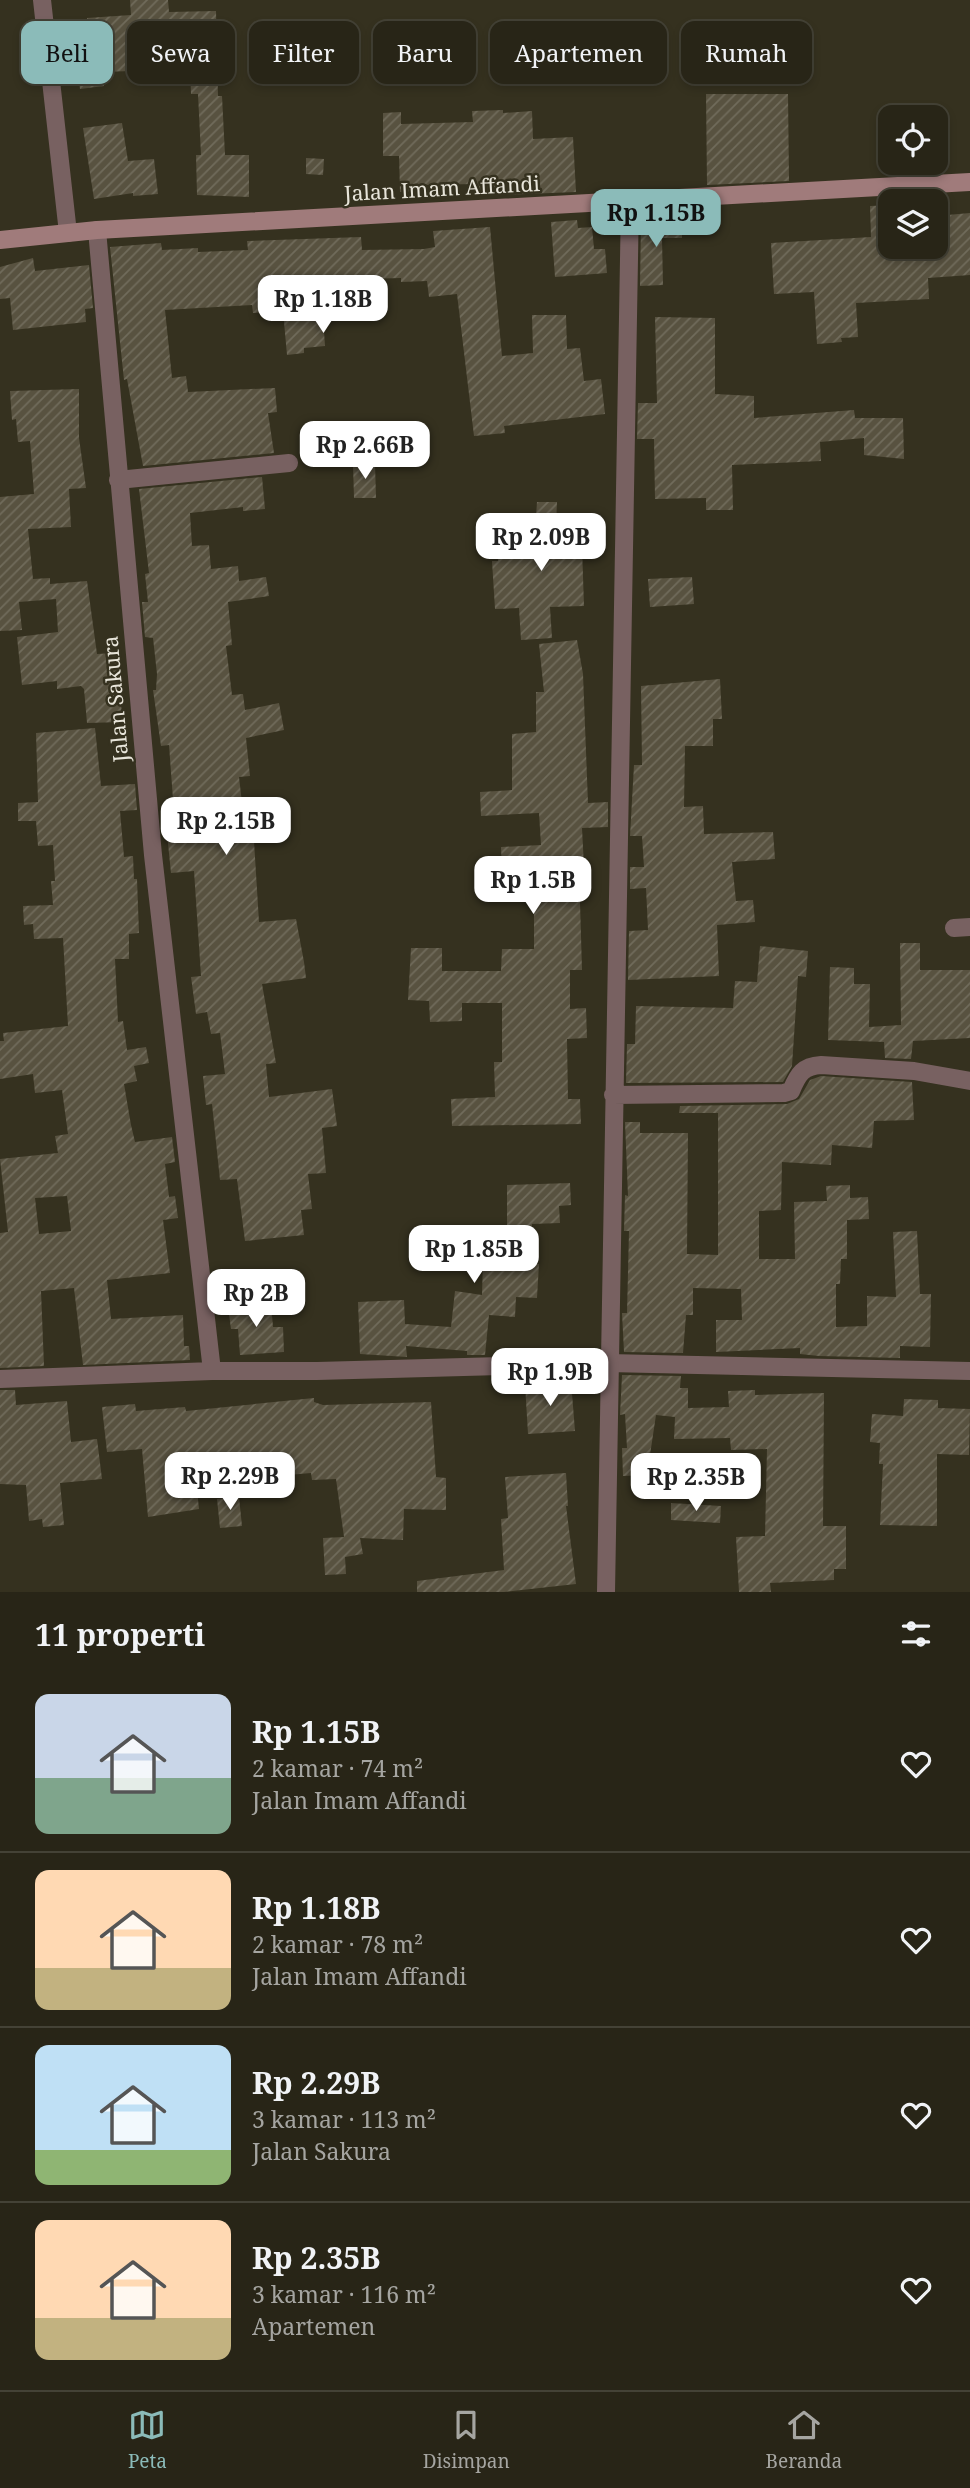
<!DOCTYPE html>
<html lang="id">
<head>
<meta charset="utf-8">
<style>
	body { margin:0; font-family:"Noto Serif",serif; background:#302d20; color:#f1f3f6; height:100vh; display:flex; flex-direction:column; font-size:26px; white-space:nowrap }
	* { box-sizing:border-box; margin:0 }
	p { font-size:23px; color:#a5a5a1 }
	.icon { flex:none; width:38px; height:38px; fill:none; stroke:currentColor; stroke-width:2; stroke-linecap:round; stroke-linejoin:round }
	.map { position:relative; height:1592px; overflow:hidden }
	.panel { display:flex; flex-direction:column; background:#282517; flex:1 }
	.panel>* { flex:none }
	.top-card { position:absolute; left:21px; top:21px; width:929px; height:63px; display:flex; gap:14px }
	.buttons { position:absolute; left:878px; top:105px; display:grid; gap:14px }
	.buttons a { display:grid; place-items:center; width:70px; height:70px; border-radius:14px; background:#282517; box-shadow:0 4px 10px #0003,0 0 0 2px #444236; font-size:35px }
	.price { position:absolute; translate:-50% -60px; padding:0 16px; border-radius:14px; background:#fff; color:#222; font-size:23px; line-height:46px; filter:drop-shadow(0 2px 4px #0008) }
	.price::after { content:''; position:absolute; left:50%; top:42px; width:21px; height:16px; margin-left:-10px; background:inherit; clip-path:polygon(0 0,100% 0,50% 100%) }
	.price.active { background:#8bbbb9; color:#111 }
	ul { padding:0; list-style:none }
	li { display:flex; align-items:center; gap:21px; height:175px; padding:0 35px }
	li+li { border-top:2px solid #444236 }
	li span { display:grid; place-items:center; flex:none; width:196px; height:140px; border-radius:14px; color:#555 }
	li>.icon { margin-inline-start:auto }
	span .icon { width:84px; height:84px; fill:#fffc; stroke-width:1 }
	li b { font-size:30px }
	h2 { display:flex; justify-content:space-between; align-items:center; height:84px; padding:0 35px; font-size:30px }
	.tag { padding:0 24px; border-radius:14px; background:#282517; box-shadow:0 4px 10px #0003,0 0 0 2px #444236; font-size:24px; line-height:63px }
	.tag.active { background:#8bbbb9; color:#111 }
	.dock { display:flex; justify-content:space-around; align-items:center; height:98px; border-top:2px solid #444236; background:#282517; font-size:19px; color:#a5a5a1 }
	.dock a { display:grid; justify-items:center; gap:4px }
	.dock .active { color:#8bbbb9 }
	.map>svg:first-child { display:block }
	.building { fill:url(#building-hatch); fill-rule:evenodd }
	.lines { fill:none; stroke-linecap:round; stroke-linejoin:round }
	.street { stroke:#786161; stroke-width:18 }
	.secondary { stroke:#a07b7b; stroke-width:18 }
	.labels { text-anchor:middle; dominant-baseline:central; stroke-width:5; stroke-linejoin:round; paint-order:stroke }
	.street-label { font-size:21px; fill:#e8e5da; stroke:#35311f }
</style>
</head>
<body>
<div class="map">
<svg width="970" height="1592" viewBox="0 0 970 1592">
	<defs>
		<pattern id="building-hatch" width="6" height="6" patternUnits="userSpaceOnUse" patternTransform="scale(1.75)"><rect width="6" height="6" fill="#585240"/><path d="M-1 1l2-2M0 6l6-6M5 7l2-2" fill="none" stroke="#706b5b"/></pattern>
	</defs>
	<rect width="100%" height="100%" fill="#35311f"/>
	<path class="building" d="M 130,0 L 168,0 L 169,12 L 216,11 L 218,96 L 222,96 L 225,155 L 249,155 L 249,197 L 197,195 L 196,155 L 201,155 L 198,94 L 191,94 L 190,69 L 102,72 L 104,86 L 80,89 L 73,37 L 88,35 L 87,18 L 131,15 Z
		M 706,94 L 788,94 L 789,181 L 707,185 Z
		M 503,110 L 503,113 L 532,111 L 533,139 L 573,137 L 576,192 L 475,196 L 474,184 L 425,185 L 425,191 L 400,192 L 399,156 L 383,156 L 383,113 L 401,112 L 401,124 L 473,122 L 472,111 Z
		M 122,123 L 128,161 L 154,159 L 158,194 L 133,196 L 133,193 L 94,199 L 83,128 Z
		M 306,158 L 324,159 L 323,175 L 306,174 Z
		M 891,205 L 891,247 L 936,247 L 936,216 L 970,213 L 970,275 L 928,278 L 929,299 L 856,303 L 858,337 L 841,338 L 842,342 L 817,344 L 814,292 L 774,294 L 771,243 L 871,237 L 870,206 Z
		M 577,220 L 578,228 L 592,227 L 594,249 L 605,249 L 607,273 L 555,277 L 551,222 Z
		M 682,220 L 682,238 L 662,238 L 663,285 L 640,286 L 641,221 Z
		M 490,227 L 502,356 L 533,353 L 532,315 L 566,315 L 567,349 L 580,348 L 584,381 L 601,379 L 605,414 L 504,426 L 505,433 L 474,436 L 457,294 L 429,297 L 427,281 L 401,282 L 401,278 L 365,279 L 366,297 L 322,301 L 325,346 L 304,348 L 304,353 L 287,355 L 283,311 L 253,313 L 252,305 L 165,310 L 172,378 L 186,376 L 188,392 L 275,388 L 277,412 L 268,413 L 274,453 L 143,466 L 127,379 L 124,380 L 110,247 L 161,243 L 162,250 L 198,248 L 198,252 L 248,250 L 247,241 L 361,237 L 362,250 L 424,249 L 435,247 L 433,231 Z
		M 33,258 L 35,271 L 89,265 L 93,308 L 85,309 L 86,322 L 13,330 L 10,298 L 0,299 L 0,267 Z
		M 655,317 L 715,318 L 715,394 L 754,396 L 754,418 L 854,410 L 855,418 L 903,418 L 904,459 L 864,455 L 864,438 L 820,442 L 821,461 L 732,465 L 733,510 L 706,510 L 706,498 L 655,499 L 654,439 L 637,439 L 638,403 L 657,403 Z
		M 79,389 L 79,438 L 86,488 L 69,489 L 71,527 L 28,529 L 33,579 L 50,578 L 50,584 L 87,581 L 97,654 L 115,653 L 123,722 L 87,723 L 84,689 L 81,686 L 57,689 L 57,681 L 22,685 L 17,637 L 58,632 L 56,599 L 19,602 L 22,630 L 0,631 L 0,497 L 34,494 L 30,441 L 18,442 L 16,419 L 12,420 L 10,391 Z
		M 375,463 L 376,498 L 354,498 L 353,464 Z
		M 262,477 L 265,509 L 243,511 L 243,507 L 190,513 L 192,546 L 209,545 L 211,569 L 238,566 L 239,581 L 266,577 L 269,596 L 228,602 L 232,645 L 226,646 L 232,695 L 243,694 L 245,710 L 279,703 L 284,730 L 246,738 L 250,776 L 239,777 L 242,803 L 231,804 L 234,842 L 254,841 L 259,922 L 296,919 L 304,962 L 306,978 L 262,984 L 276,1063 L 266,1064 L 269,1097 L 332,1089 L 337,1126 L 322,1128 L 326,1173 L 308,1174 L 312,1209 L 301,1210 L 304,1235 L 245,1241 L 237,1179 L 220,1180 L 212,1104 L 206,1105 L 203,1076 L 225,1074 L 220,1033 L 211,1034 L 207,1012 L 196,1014 L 191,977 L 201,976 L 194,871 L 171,873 L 165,814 L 174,813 L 169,745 L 161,746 L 153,690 L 156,690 L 157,674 L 153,638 L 145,637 L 142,602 L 148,602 L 145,574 L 149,573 L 139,489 Z
		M 537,502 L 557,502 L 556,525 L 584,525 L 585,547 L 582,547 L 584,606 L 550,607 L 552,638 L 521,640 L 519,608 L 495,609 L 492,561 L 498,561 L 498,545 L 534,545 Z
		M 692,577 L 694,604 L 650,607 L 648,579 Z
		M 577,640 L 583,674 L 588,803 L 608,802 L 608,827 L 582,828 L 584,867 L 579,868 L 582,970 L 570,970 L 570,1009 L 586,1008 L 587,1038 L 567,1039 L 568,1099 L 580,1099 L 581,1124 L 452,1126 L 451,1099 L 495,1097 L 494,1062 L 502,1062 L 502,1003 L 462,1003 L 462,1021 L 430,1022 L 429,1001 L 408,1000 L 411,948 L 442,948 L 442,971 L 501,971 L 502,949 L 534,949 L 534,905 L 529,870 L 502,871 L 501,847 L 541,845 L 539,813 L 481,816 L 480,792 L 512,790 L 512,734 L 536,732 L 536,692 L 544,692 L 539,644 Z
		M 720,679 L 722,719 L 713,719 L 713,746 L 685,746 L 684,807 L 703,806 L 704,834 L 773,832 L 775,859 L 732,862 L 736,901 L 753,900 L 755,922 L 717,925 L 719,976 L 628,980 L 629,931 L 648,930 L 646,888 L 630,889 L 630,867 L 644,867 L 642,836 L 630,836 L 634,765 L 642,765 L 641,686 Z
		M 95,728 L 101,786 L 135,784 L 137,810 L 120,811 L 124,857 L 133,856 L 134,879 L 137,879 L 139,933 L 129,934 L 129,959 L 115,959 L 118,1022 L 123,1021 L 127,1050 L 146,1047 L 149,1063 L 134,1066 L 137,1081 L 124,1084 L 131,1125 L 135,1142 L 172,1137 L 175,1162 L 165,1164 L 169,1197 L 175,1196 L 178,1218 L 163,1220 L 170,1273 L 107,1280 L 111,1319 L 183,1315 L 184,1346 L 189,1346 L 190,1360 L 83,1365 L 74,1288 L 41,1291 L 44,1366 L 0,1368 L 0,1233 L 8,1232 L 0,1159 L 58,1153 L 55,1136 L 68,1134 L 62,1090 L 35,1093 L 33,1074 L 0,1079 L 0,1041 L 4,1041 L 3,1033 L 68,1026 L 63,938 L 34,939 L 33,924 L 24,925 L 23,906 L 53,905 L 51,881 L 55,881 L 53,845 L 38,846 L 36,821 L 18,821 L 18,803 L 38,802 L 36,733 ZM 67,1196 L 71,1231 L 39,1234 L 35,1198 Z
		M 900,943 L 920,943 L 920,970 L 970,970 L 970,1038 L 913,1041 L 911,1059 L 885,1058 L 884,1042 L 828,1040 L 830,967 L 854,968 L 854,984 L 870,984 L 869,1027 L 901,1025 Z
		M 760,946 L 808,951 L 806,977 L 798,976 L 792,1066 L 783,1082 L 626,1083 L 627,1044 L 635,1044 L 636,1006 L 733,1008 L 735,981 L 757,982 Z
		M 821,1076 L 912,1082 L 914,1120 L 874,1121 L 872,1148 L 832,1145 L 831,1165 L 782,1162 L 781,1210 L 759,1211 L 759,1259 L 795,1259 L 794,1202 L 827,1201 L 826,1186 L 850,1185 L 850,1198 L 868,1197 L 869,1219 L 847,1220 L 847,1259 L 841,1259 L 840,1284 L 836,1284 L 836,1327 L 867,1326 L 867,1296 L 896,1297 L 893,1232 L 917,1231 L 920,1294 L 931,1294 L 930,1347 L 900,1346 L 900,1358 L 819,1356 L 800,1354 L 800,1348 L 716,1352 L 716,1320 L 742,1320 L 741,1289 L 693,1288 L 693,1315 L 686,1315 L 683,1353 L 624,1352 L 622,1313 L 627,1313 L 629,1231 L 624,1231 L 625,1195 L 628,1196 L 625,1122 L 640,1122 L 640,1133 L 688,1133 L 687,1254 L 718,1255 L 718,1113 L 679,1113 L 680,1106 L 787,1104 L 799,1099 L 810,1080 Z
		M 570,1183 L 571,1205 L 559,1206 L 560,1223 L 532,1224 L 530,1263 L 539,1264 L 537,1298 L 516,1297 L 515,1317 L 489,1315 L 485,1355 L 467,1355 L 467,1351 L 406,1346 L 407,1357 L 360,1354 L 358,1302 L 404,1300 L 405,1324 L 451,1327 L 455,1291 L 482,1295 L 483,1260 L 492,1261 L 494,1231 L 507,1232 L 507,1185 Z
		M 271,1303 L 273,1327 L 283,1327 L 284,1352 L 240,1355 L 238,1329 L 231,1329 L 228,1307 Z
		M 622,1375 L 681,1376 L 680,1388 L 688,1388 L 688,1408 L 729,1407 L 728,1391 L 755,1390 L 755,1395 L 824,1393 L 823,1526 L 846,1526 L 846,1569 L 834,1569 L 834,1580 L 770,1583 L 771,1592 L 739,1592 L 736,1537 L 765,1536 L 767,1449 L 731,1450 L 730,1438 L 674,1439 L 675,1417 L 656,1415 L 647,1475 L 623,1476 L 622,1448 L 627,1448 L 625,1414 L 620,1415 Z
		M 571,1381 L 575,1431 L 528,1434 L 525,1384 Z
		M 0,1390 L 15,1390 L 16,1405 L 67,1401 L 71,1442 L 97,1439 L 102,1479 L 60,1483 L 64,1525 L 43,1527 L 42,1519 L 29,1521 L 26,1485 L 0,1484 Z
		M 314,1398 L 314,1402 L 323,1405 L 431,1402 L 436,1477 L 446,1478 L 446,1510 L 404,1509 L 403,1540 L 360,1538 L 363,1554 L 345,1557 L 346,1574 L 325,1575 L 323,1538 L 344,1537 L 336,1479 L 312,1480 L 311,1473 L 242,1479 L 240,1457 L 194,1460 L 199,1509 L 148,1517 L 142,1449 L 107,1452 L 102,1407 L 135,1404 L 136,1411 L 185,1407 L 186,1411 Z
		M 904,1399 L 938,1400 L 938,1408 L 970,1409 L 969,1455 L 937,1454 L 937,1526 L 880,1525 L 883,1464 L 879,1464 L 880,1443 L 870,1442 L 872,1414 L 903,1416 Z
		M 566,1473 L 568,1506 L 566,1506 L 576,1584 L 504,1592 L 417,1592 L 417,1581 L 504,1570 L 501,1519 L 508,1518 L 505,1477 Z
		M 239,1497 L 242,1526 L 220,1528 L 217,1499 Z
		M 671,1503 L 721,1506 L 720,1523 L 671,1520 Z"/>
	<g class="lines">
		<path class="street" d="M 42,0 L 68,233
			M 97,230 L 153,855 L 212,1371
			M 118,480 L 289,463
			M 954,928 L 970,927
			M 613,1095 L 784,1093 L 791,1091 C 798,1074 803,1066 821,1065 L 914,1071 L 970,1081
			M 0,1379 L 212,1371 L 317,1371 L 608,1363 L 970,1371
			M 606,1592 L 630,201"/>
		<path class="secondary" d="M 0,240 L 97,230 L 970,182"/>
	</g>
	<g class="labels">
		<g class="street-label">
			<text transform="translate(442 188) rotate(-3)">Jalan Imam Affandi</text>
			<text transform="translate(115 699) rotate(-95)">Jalan Sakura</text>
		</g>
	</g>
</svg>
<div class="buttons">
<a><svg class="icon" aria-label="locate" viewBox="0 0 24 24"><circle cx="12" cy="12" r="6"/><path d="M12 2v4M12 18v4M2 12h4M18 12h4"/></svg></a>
<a><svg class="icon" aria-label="layers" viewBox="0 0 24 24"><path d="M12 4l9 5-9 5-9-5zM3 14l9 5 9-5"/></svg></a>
</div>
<b class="price active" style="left:656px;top:249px">Rp 1.15B</b>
<b class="price" style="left:323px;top:335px">Rp 1.18B</b>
<b class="price" style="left:365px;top:481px">Rp 2.66B</b>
<b class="price" style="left:541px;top:573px">Rp 2.09B</b>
<b class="price" style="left:226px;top:857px">Rp 2.15B</b>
<b class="price" style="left:533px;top:916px">Rp 1.5B</b>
<b class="price" style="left:474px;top:1285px">Rp 1.85B</b>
<b class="price" style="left:256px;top:1329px">Rp 2B</b>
<b class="price" style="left:550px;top:1408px">Rp 1.9B</b>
<b class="price" style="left:230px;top:1512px">Rp 2.29B</b>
<b class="price" style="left:696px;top:1513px">Rp 2.35B</b>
<div class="top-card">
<a class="tag active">Beli</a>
<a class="tag">Sewa</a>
<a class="tag">Filter</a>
<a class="tag">Baru</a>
<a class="tag">Apartemen</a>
<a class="tag">Rumah</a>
</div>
</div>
<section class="panel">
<h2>11 properti<svg class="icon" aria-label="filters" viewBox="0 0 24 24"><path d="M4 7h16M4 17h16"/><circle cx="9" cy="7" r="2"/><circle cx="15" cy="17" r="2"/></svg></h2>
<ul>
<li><span style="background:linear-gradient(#c9d6e8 60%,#7fa58c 0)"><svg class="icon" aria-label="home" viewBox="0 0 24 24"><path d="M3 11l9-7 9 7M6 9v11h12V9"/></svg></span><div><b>Rp 1.15B</b><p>2 kamar · 74 m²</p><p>Jalan Imam Affandi</p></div><svg class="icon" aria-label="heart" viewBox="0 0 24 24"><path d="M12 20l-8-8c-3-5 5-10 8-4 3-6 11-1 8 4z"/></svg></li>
<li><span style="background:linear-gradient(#ffd9b3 70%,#c2b280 0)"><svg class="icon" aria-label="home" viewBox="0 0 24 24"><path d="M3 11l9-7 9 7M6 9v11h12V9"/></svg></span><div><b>Rp 1.18B</b><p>2 kamar · 78 m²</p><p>Jalan Imam Affandi</p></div><svg class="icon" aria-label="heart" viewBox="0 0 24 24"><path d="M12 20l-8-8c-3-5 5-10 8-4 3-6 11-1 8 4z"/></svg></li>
<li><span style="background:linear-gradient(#bfe0f5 75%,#8fb573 0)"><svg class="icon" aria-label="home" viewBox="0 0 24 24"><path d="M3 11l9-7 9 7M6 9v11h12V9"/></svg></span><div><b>Rp 2.29B</b><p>3 kamar · 113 m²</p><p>Jalan Sakura</p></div><svg class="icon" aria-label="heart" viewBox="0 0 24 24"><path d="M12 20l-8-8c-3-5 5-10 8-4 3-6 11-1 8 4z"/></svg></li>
<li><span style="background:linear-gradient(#ffd9b3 70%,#c2b280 0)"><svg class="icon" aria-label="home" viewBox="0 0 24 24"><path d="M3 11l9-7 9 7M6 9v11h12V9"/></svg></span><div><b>Rp 2.35B</b><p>3 kamar · 116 m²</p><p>Apartemen</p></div><svg class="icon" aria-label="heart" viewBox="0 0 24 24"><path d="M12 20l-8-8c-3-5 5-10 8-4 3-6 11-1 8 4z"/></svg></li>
</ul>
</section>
<nav class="dock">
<a class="active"><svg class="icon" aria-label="map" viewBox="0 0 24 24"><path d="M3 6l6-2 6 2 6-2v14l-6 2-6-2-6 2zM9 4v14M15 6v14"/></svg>Peta</a>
<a><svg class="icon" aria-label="saved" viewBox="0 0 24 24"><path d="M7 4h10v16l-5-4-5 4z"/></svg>Disimpan</a>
<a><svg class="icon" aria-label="home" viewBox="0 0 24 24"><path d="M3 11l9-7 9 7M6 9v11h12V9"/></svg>Beranda</a>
</nav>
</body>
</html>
